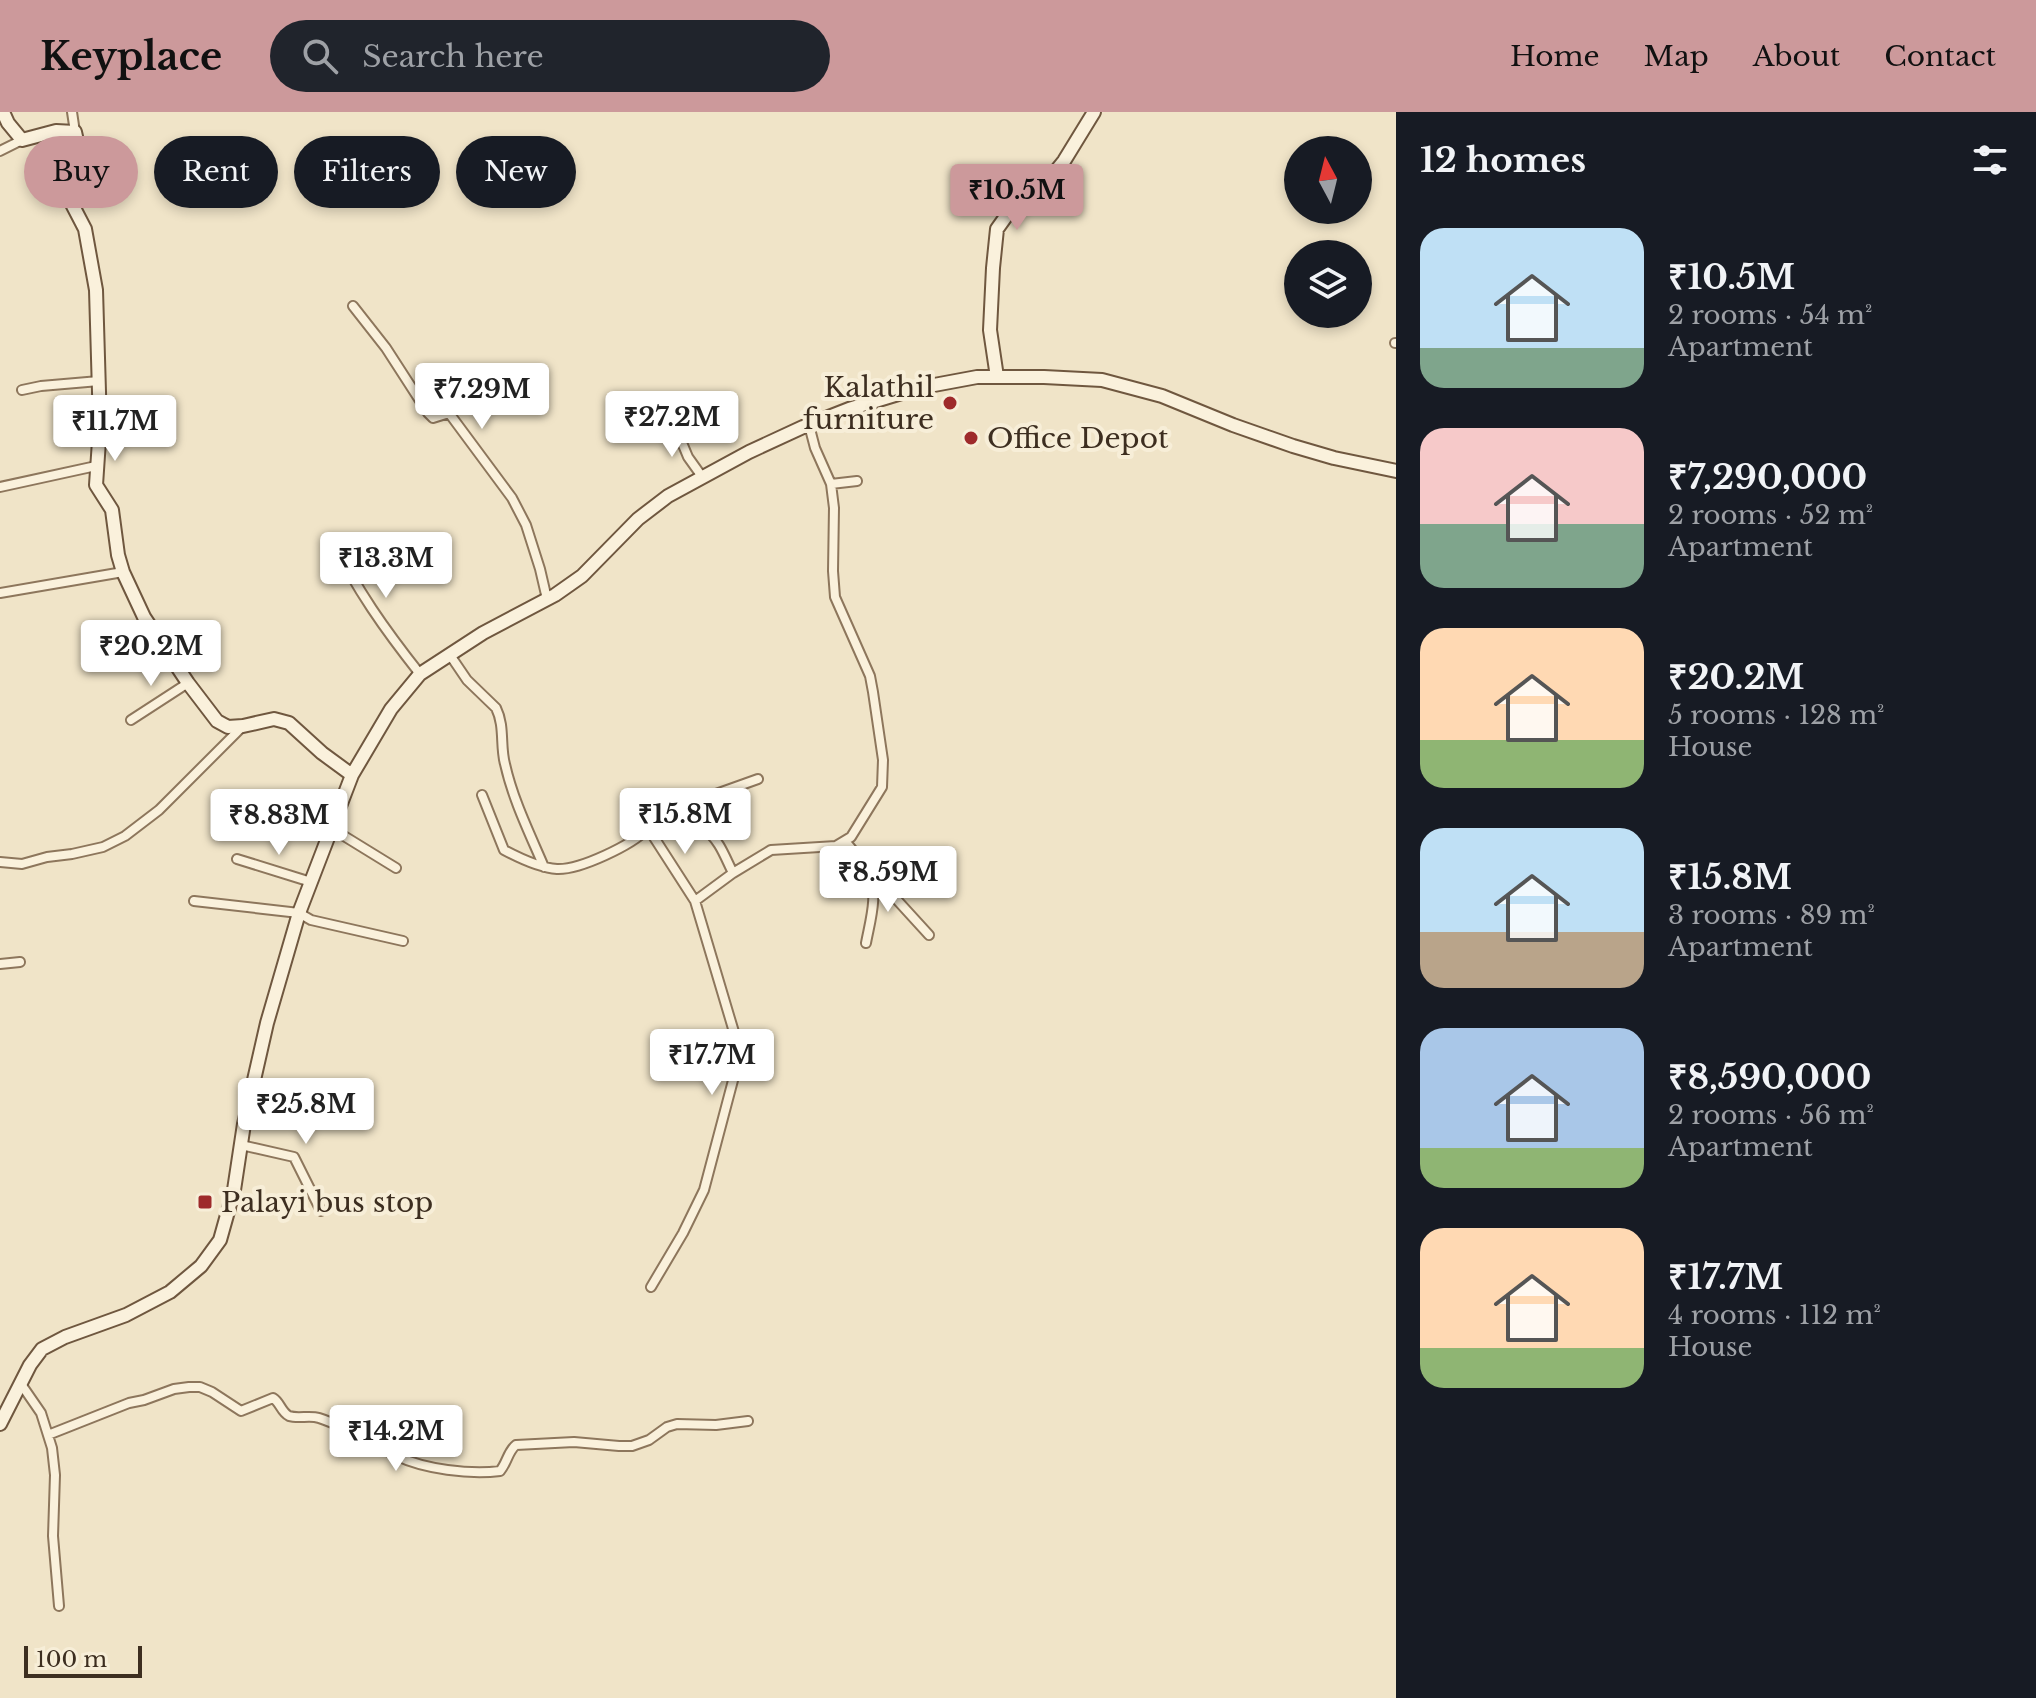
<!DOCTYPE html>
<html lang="en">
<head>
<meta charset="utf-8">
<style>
	body { margin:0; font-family:"Libre Baskerville",serif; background:#20242c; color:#f1f3f6; height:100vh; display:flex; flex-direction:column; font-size:30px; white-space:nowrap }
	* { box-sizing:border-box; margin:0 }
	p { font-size:26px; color:#9ea1a6 }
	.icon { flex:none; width:44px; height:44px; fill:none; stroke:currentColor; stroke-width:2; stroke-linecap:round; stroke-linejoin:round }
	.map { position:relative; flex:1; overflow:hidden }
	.side { display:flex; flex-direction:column; background:#171b24; width:640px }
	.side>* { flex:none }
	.top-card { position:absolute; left:24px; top:24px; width:760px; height:72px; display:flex; gap:16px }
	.needle { width:52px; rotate:353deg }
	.controls { position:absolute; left:1284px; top:24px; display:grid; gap:16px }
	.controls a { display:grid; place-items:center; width:88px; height:88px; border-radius:50%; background:#171b24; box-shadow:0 4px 12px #0003; font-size:40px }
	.scale { position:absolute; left:24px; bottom:20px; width:118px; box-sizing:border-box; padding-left:8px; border:4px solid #3d2e20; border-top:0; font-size:22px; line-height:28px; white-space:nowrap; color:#3d2e20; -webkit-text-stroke:6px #f7eed8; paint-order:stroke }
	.price { position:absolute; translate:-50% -68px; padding:0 18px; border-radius:8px; background:#fff; color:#222; font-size:26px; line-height:52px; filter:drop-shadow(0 2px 4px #0008) }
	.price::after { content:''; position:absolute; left:50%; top:48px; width:24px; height:18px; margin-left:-12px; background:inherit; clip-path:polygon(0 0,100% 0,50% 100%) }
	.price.current { background:#cc999b; color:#111 }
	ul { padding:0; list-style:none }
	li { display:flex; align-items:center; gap:24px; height:200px; padding:0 24px }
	li span { display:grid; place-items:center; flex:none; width:224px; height:160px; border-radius:24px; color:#555 }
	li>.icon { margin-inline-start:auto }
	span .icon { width:96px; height:96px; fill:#fffc; stroke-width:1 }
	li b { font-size:34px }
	h2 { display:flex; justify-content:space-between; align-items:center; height:96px; padding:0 24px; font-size:34px }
	.tag { padding:0 28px; border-radius:36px; background:#171b24; box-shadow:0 4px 12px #0003; font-size:28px; line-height:72px }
	.tag.current { background:#cc999b; color:#111 }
	header { display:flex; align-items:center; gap:48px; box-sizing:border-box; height:112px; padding:0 40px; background:#cc999b; color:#111 }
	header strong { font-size:38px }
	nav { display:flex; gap:44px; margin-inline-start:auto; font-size:28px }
	.search { width:560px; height:72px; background:#20242c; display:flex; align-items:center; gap:20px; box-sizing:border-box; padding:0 28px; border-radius:44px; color:#9ea1a6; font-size:30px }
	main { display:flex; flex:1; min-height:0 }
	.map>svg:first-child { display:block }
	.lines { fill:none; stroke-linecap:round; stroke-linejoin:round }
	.street-casing { stroke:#8d765c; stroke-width:12 }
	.secondary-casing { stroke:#6f573f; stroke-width:16 }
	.street { stroke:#faf1dc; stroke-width:8 }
	.secondary { stroke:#faf1dc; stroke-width:12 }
	.poi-dot { fill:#9e2a2b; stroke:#f7eed8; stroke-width:3 }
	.labels { text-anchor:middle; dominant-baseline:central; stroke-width:8; stroke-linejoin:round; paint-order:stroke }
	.poi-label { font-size:28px; fill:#3d2e20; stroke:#f7eed8; text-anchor:start }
</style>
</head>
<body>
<header>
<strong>Keyplace</strong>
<div class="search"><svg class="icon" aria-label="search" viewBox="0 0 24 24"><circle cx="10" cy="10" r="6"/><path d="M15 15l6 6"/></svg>Search here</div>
<nav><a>Home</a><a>Map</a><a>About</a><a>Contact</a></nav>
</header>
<main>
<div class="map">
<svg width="1396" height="1586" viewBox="0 0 1396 1586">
	<rect width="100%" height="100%" fill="#f0e4c8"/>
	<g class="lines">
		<defs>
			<path id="street" d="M 72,0 L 75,20
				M 0,39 L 22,28
				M 353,194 L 386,236 L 428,301 L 433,306 L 449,301 L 512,386 L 526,413 L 540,457 L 547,487
				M 1395,231 L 1396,231
				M 22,278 L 41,274 L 99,269
				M 673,309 L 688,345 L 703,366
				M 831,372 L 857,369
				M 0,375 L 96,354
				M 332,426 C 355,476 386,519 420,562
				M 0,481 L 123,460
				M 450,543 L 467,568 L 496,596 C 505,614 500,634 505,652 C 513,688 530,722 544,755
				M 131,608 L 188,571
				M 482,683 L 504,738 C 519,746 540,756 557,757 C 580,758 632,733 647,717 C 655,709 657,698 670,697 C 685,697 711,720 719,733 C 724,741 728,751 733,761 L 771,738 L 836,734 L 851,725 L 882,675 L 883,648 L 873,580 L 870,564 L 835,485 L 833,459 L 834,396 L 831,372 L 815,336 L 809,313
				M 679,700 L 702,687 L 758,667
				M 331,716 L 396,756
				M 648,716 L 695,789 L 734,920 L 736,957 L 704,1078 L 683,1121 L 651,1175
				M 845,729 C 853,739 863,749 868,760 C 879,782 870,809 866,831
				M 237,747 L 311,770
				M 0,750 L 22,752 L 47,745 L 72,742 L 103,735 L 125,724 L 159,698 L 243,614
				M 869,761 L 887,777 L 929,823
				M 194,789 L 299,801 L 311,808 L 403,829
				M 695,789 L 733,761
				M 0,852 L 20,850
				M 241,1033 L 294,1045 L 321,1099
				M 21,1272 L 41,1301 L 52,1336 L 55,1363 L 53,1424 L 59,1494
				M 48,1323 L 129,1291 L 144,1288 L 174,1277 L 189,1275 L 200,1275 L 212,1280 L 241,1299 L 273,1286 C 280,1290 281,1300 289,1304 C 298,1307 310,1303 319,1306 C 347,1315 371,1331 397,1344 C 424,1357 470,1363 500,1359 C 507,1351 508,1339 516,1333 L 574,1330 L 619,1334 L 632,1334 L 649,1328 L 667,1315 L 677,1312 L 716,1313 L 748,1309"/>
			<path id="secondary" d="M 3,0 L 8,11 L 22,28 L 56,19 L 75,20 L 79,38 L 70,79 L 72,92 L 85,117 L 96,178 L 100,314 L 96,373 L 112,398 L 118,443 L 123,460 L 144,505 L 188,571 L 217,609 L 228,615 L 243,614 L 274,607 L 289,611 L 322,641 L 352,663
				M 997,265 L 990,218 L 993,156 L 997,117 L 1007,103 L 1051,65 L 1064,49 L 1094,0
				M 0,1312 L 30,1253 L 42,1237 L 65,1225 L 126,1203 L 170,1180 L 201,1154 L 220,1128 L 234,1078 L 244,1012 L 267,911 L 299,801 L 352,663 L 391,597 L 420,562 L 483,521 L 555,483 L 582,464 L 638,407 L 668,384 L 749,340 L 803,315 L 849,297 L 918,276 L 977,265 L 1044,265 L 1102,268 L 1162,284 L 1233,313 L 1293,334 L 1334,346 L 1396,359"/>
		</defs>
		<use href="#street" class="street-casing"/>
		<use href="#secondary" class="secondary-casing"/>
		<use href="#street" class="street"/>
		<use href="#secondary" class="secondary"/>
	</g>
	<g class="poi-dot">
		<circle cx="950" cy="291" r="8"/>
		<circle cx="971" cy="326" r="8"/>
		<rect x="197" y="1082" width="16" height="16" rx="4"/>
	</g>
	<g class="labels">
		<g class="poi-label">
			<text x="934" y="275" text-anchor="end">Kalathil<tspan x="934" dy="32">furniture</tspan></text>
			<text x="987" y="326">Office Depot</text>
			<text x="221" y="1090">Palayi bus stop</text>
		</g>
	</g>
</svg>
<div class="controls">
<a><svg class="needle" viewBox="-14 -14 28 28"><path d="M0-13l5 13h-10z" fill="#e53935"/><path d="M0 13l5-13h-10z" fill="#9ea1a6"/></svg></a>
<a><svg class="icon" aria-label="layers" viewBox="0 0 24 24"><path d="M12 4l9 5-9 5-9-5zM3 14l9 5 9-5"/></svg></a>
</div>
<div class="scale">100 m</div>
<b class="price current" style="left:1017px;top:120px">₹10.5M</b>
<b class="price" style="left:482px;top:319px">₹7.29M</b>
<b class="price" style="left:672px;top:347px">₹27.2M</b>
<b class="price" style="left:115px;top:351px">₹11.7M</b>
<b class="price" style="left:386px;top:488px">₹13.3M</b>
<b class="price" style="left:151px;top:576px">₹20.2M</b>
<b class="price" style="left:685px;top:744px">₹15.8M</b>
<b class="price" style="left:279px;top:745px">₹8.83M</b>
<b class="price" style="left:888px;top:802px">₹8.59M</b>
<b class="price" style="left:712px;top:985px">₹17.7M</b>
<b class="price" style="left:306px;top:1034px">₹25.8M</b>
<b class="price" style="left:396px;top:1361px">₹14.2M</b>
<div class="top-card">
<a class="tag current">Buy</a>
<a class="tag">Rent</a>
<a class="tag">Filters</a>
<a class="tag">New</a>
</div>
</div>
<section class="side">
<h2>12 homes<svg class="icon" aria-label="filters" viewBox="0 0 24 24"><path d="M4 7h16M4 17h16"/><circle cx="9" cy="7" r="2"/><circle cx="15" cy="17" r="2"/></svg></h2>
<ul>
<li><span style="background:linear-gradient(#bfe0f5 75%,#7fa58c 0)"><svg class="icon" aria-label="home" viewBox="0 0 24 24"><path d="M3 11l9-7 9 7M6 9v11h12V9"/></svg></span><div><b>₹10.5M</b><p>2 rooms · 54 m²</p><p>Apartment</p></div></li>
<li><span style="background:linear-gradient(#f6c9c9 60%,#7fa58c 0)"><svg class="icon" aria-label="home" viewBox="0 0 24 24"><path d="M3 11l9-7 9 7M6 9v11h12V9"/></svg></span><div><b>₹7,290,000</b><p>2 rooms · 52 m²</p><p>Apartment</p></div></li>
<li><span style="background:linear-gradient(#ffd9b3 70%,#8fb573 0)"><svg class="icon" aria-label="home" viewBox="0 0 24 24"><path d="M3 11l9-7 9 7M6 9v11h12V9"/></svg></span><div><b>₹20.2M</b><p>5 rooms · 128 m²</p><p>House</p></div></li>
<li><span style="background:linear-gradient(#bfe0f5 65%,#b9a48a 0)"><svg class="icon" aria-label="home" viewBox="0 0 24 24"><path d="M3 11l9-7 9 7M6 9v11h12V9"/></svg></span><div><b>₹15.8M</b><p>3 rooms · 89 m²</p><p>Apartment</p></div></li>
<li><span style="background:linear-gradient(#a9c7e8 75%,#8fb573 0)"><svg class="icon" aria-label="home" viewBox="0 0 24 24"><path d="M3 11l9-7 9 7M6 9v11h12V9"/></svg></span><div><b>₹8,590,000</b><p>2 rooms · 56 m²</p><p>Apartment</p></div></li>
<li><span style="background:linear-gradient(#ffd9b3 75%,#8fb573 0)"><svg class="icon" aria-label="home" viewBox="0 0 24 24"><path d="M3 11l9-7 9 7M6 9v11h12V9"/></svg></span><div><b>₹17.7M</b><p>4 rooms · 112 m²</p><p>House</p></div></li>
</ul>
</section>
</main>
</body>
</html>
